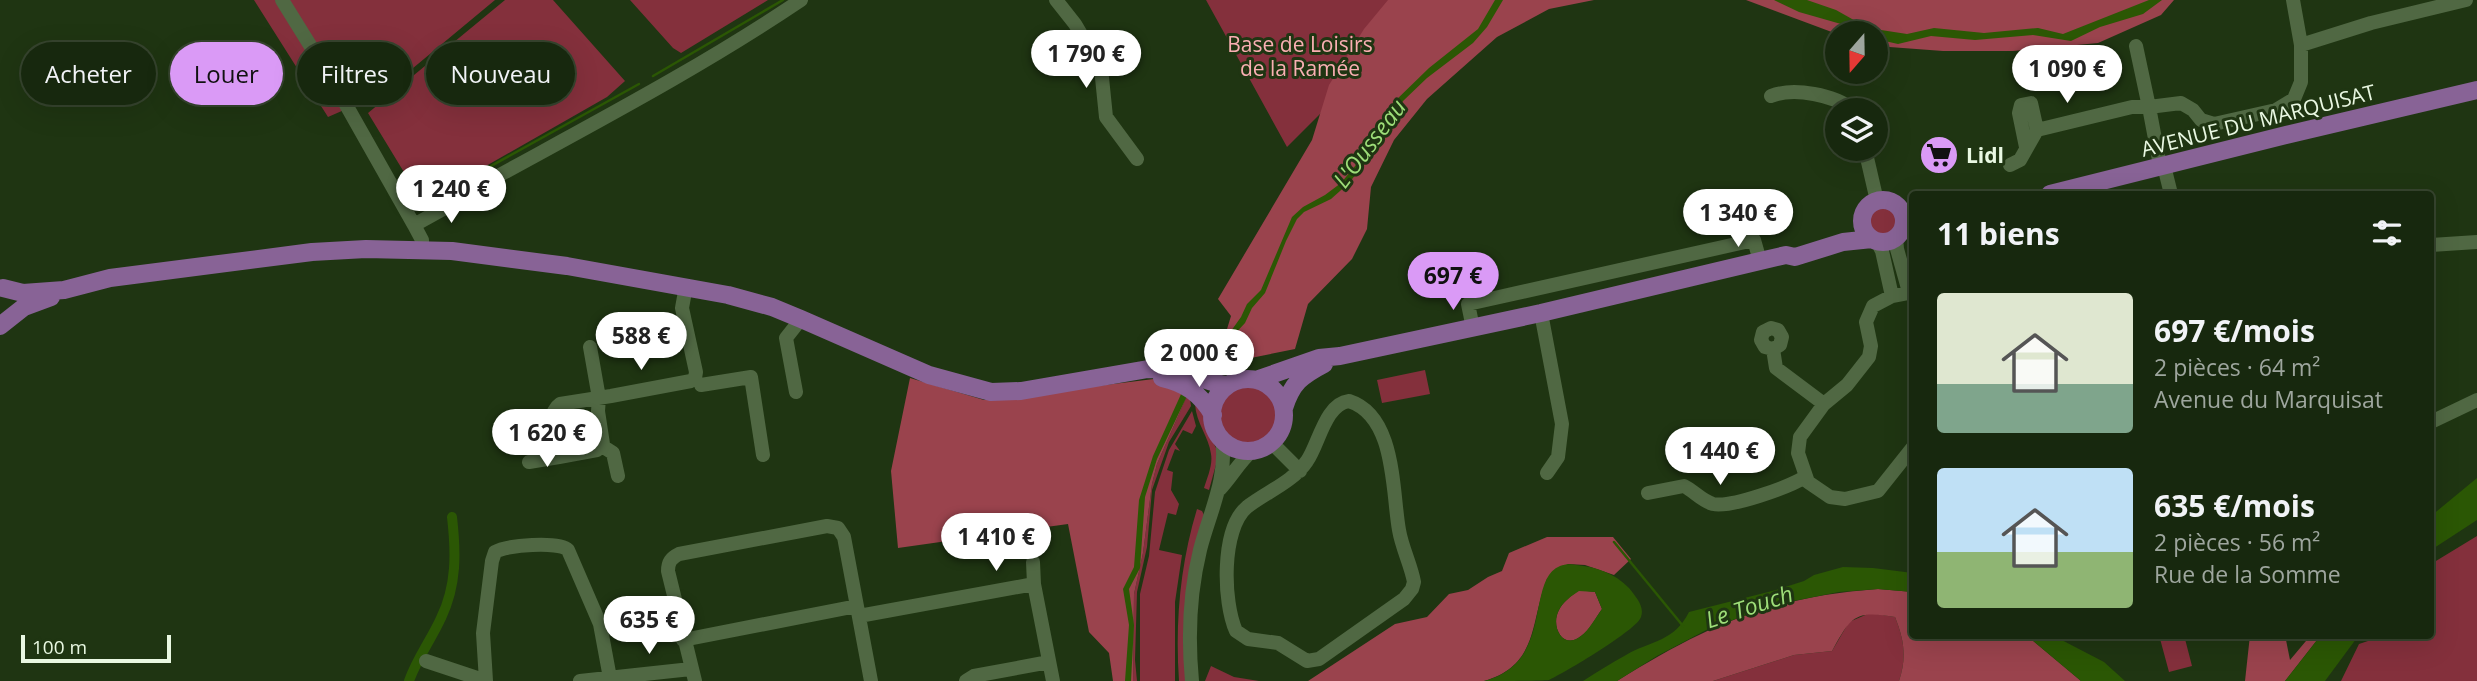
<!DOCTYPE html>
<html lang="fr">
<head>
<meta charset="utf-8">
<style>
	body { margin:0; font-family:"Open Sans",sans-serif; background:#24341c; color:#f1f3f6; height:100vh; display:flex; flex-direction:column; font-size:26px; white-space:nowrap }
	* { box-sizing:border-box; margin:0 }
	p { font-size:23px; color:#9ea69e }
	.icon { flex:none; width:38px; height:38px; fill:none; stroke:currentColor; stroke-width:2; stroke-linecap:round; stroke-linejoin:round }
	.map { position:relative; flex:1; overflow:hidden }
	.panel { position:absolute; left:1909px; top:191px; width:525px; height:448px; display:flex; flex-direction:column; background:#17280e; border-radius:7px; box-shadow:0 7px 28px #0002,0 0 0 2px #36442e }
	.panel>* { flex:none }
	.guide { position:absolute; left:21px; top:42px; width:665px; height:63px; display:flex; gap:14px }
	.needle { width:46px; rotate:200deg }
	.tools { position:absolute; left:1825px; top:21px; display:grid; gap:14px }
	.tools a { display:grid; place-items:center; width:63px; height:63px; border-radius:50%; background:#17280e; box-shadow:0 7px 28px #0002,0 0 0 2px #36442e; font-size:35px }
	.scale { position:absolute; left:21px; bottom:18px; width:150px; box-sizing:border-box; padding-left:7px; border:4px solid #e9f8e2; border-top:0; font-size:19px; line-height:24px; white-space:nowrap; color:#e9f8e2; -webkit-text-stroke:5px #1f3512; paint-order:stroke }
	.price { position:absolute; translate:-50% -60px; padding:0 16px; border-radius:24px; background:#fff; color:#222; font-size:23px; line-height:46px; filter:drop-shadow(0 2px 4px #0008) }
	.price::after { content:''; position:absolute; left:50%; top:42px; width:21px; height:16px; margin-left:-10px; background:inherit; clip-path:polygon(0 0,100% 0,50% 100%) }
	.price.selected { background:#da9af6; color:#111 }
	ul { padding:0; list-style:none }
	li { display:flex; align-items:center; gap:21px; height:175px; padding:0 28px }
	li span { display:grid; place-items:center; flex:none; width:196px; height:140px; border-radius:7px; color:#555 }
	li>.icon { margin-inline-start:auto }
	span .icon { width:84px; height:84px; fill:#fffc; stroke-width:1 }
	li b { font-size:30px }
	h2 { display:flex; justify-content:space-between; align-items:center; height:84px; padding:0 28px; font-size:30px }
	.pill { padding:0 24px; border-radius:32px; background:#17280e; box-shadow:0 7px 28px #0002,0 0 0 2px #36442e; font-size:24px; line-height:63px }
	.pill.selected { background:#da9af6; color:#111 }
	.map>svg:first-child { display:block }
	.green { fill:#84303c }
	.forest { fill:#9a434d }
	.water { fill:#2b5704; fill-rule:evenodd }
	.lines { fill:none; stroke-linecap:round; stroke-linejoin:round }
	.stream { stroke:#2b5704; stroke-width:2.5 }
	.canal { stroke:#2b5704; stroke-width:10 }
	.minor { stroke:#506843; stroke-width:14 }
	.major { stroke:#886396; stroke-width:18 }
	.labels { text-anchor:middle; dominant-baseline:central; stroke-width:6; stroke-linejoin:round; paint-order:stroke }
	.park-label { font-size:21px; fill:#faafb3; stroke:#1f3512 }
	.street-label { font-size:21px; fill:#e9f8e2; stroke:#1f3512 }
	.poi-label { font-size:21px; font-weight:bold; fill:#e9f8e2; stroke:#1f3512; text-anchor:start }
	.water-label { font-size:23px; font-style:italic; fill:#9ddd78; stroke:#1f3512 }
</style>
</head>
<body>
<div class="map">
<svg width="2477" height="681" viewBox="0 0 2477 681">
	<rect width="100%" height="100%" fill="#1f3512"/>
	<path class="green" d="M 254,0 L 495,0 L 383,93 L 328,117 Z
		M 505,0 L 553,0 L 625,81 L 607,97 L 451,186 L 413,187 L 368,113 Z
		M 630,0 L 768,0 L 681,53 L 673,48 Z
		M 1206,0 L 1434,0 L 1287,147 Z
		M1868 221a15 15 0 1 1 30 0a15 15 0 1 1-30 0Z
		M 1425,370 L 1430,394 L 1382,403 L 1377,380 Z
		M1218 414a30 30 0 1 1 60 0a30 30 0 1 1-60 0Z
		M 1187,396 L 1190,399 L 1191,406 L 1169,442 L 1152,490 L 1147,547 L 1137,592 L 1135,660 L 1137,681 L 1133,681 L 1134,594 L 1143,553 L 1152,484 L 1157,464 Z
		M 1195,404 L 1203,414 L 1206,428 L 1217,450 L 1217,461 L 1209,490 L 1204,488 C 1207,478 1213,465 1211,454 C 1209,437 1196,423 1195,404 Z
		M 1192,411 L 1196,426 L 1192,434 L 1183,430 L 1175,444 L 1180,451 L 1175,449 L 1167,470 L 1173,472 L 1171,490 L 1179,504 L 1176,515 L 1168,513 L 1159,550 L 1182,555 L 1175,602 L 1175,681 L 1140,681 L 1140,594 L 1149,556 L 1155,492 L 1169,450 Z
		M 1197,509 L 1202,511 L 1204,515 L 1187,681 L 1179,681 C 1175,623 1180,565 1197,509 Z
		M 2477,536 L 2477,681 L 2341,681 L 2359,644 L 2377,638 L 2378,635 L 2431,635 L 2431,564 Z
		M 1870,613 L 1895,617 C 1904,639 1907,658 1899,681 L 1713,681 L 1794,655 L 1832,651 L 1849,622 Z
		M 2159,635 L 2184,635 L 2192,666 L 2169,672 Z
		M 1211,666 L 1234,677 L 1259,681 L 1205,681 Z"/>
	<path class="forest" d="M 1388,0 L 1594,0 L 1549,9 L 1497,37 L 1427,99 L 1394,140 L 1371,187 L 1367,229 L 1352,259 L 1308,304 L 1295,349 L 1216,365 L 1231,316 L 1218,299 L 1312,140 L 1329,85 L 1364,29 Z
		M 1746,0 L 2174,0 L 2161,15 L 2098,43 L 2013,51 L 1943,51 L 1876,46 L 1876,33 L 1837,34 Z
		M 1170,377 L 1187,396 L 1157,464 L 1152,484 L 1143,553 L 1134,594 L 1133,681 L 1113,681 L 1109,653 L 1089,632 L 1068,524 L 898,548 L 891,471 L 910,378 L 984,400 Z
		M 1547,537 L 1613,537 L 1631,559 L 1614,575 L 1585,565 L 1568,564 L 1547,579 C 1530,622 1539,665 1484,681 L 1308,681 L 1395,624 L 1427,617 L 1449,594 L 1468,590 L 1488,577 L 1502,571 L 1509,553 Z
		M 1878,589 L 1913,592 L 1913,635 L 2026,635 L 2081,681 L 1899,681 C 1907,658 1904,639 1895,617 C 1854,610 1851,617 1832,651 L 1794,655 L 1713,681 L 1617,681 C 1707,625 1771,597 1878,589 Z
		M 1579,590 L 1595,592 L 1602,609 C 1596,617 1590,630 1581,636 C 1563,651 1550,626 1559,610 C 1563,602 1571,596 1579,590 Z
		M 2250,635 L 2285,635 L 2290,660 L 2311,635 L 2321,635 L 2285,681 L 2245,681 Z"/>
	<path class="water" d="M 1495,0 L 1503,0 L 1487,27 L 1473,43 L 1427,78 L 1403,101 L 1371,155 L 1349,183 L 1331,199 L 1304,212 L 1297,219 L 1286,241 L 1265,293 L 1252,308 L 1245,323 L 1204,367 L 1187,396 L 1157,459 L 1145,497 L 1140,568 L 1129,589 L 1134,625 L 1131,681 L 1125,681 L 1129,625 L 1123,589 L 1134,567 L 1139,500 L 1153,456 L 1182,392 L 1197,367 L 1231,331 L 1241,317 L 1247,304 L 1261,290 L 1292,217 L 1303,207 L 1325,195 L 1341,183 L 1360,160 L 1392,104 L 1429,68 L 1478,29 Z
		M 1774,0 L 1807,0 L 1836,10 L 1868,28 L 1907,34 L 1934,28 L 1984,33 L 2038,28 L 2063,34 L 2149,0 L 2162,0 L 2143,14 L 2100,27 L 2071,41 L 2033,35 L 1975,40 L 1931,36 L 1898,44 L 1876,39 L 1876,33 L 1858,33 L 1841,24 L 1799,12 Z
		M 2477,478 L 2477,520 L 2431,550 L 2431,516 Z
		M 1576,565 C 1597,567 1614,573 1629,588 C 1635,596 1645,606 1641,617 C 1637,630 1564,673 1549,680 C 1539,681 1497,681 1484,681 C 1555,663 1525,580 1560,566 C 1565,564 1571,564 1576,565 ZM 1579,591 L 1595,592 L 1602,609 C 1596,617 1589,630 1581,636 C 1563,651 1550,626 1559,610 C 1563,602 1571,596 1579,591 Z
		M 1843,567 L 1873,568 L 1913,573 L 1913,592 L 1878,589 L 1839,592 L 1778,604 L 1710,628 L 1657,656 L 1617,681 L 1583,681 C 1597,672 1611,663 1626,655 C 1652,640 1674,642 1689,612 L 1776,590 L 1804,581 L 1814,575 Z
		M 2026,635 L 2052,635 L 2104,662 L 2125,681 L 2081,681 Z
		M 2321,635 L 2359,635 L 2325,681 L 2285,681 Z"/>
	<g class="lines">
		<path class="stream" d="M 653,76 L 783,0
			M 455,186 L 639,84
			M 1614,542 L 1683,626"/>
		<path class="canal" d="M 409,681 C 417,658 431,640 441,618 C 457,585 456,552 452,517"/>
		<path class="minor" d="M 282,0 L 336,87 L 414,225 L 422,240 L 422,249
			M 1056,0 L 1075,24 L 1101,68 L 1106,117 L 1137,159
			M 2301,45 L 2371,23 L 2466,0
			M 1771,96 C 1794,87 1835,95 1853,110
			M 2026,147 L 2019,113 L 2021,105 L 2031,103 L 2037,130
			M 1865,149 L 1877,201
			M 2010,165 L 2020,160 L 2037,130 L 2132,107 L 2149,107 L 2136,46
			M 2171,194 L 2166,174 L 2159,160 L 2149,107 L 2181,103 L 2193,110 L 2201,120 L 2214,124 L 2276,110 L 2294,99 L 2301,82 L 2301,45 L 2293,0
			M 402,204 C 422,193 446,202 467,193 C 579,131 694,72 801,0
			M 1742,223 L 1754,240 L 1760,261
			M 414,225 L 461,199
			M 1896,238 L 1897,249 L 1909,292
			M 1877,241 L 1882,251 L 1892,296
			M 2431,245 L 2477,242
			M 1913,292 L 1892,296 L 1873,306 L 1866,322 L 1871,346 L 1869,357 L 1847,385 L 1824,404 L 1800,437 L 1798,453 L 1808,482 L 1830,497 L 1845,499 L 1878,491 L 1913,447
			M 1541,313 L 1562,424 L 1558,457 L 1547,473
			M 1473,328 L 1468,304 L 1754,240
			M 590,347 L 599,398 L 598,411 L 603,444 L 597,450 L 559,457 C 556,441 545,414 560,404 L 611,396 L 691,381 L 695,378 L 696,372 L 682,308 L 686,286
			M 1773,349 L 1765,347 L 1761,340 L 1763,332 L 1771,328 L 1778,330 L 1782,337 L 1780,345 L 1773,349 L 1776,368 L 1824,404
			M 701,385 L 751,377 L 763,455
			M 796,392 L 786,338 L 801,319
			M 1349,401 C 1396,416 1392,491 1399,530 C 1402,548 1411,565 1414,582 L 1412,589 L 1404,599 L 1319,659 L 1307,661 L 1278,643 L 1248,639 L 1236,631 C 1223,602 1221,529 1247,507 C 1266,492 1293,482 1307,461 C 1319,444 1325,404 1349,401 Z
			M 2431,422 L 2477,400
			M 1271,442 L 1300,471
			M 602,446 L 613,453 L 618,476
			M 529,462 L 559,457
			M 1220,489 C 1232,476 1240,461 1253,450
			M 1648,493 L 1684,486 C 1694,491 1702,501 1713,504 C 1731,508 1789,487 1805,477
			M 1033,562 L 1034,584
			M 859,616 L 1034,584 L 1053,681
			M 683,640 L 857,606
			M 426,661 L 486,681
			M 486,681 L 483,633 L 492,561 L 495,552 C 506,545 559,541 568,550 L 600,624 L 610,678
			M 580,681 L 691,669
			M 695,681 L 668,571 C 668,562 671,558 679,554 L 827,526 L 838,528 L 844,537 L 871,681
			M 966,681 L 974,676 L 1049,662
			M 1192,681 C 1188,639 1190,591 1200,550 C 1209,514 1228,478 1222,439"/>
		<path class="major" d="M 2050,194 L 2286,135 L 2477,90
			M1862 221a21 21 0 1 1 42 0a21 21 0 1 1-42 0Z
			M 3,288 L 23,293 L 64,290 L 110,278 L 312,252 L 366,249 L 452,251 L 567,266 L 728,295 L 772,307 L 801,319 L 929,375 L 991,392 L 1021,391 L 1148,369 C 1163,369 1175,370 1189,374 C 1203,378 1213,384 1228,385
			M 0,326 L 24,307 L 51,297
			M 1162,378 C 1185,383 1201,394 1213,415
			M1212 415a36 36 0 1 1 72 0a36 36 0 1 1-72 0Z
			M 1256,380 L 1319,358 L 1340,356 L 1541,313 L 1760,261 L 1786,255 L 1795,257 L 1843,242 L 1872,239
			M 1284,408 C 1292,383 1301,376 1324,364"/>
	</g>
	<defs>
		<symbol id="supermarket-disc" viewBox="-11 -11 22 22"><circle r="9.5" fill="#da9af6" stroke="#1f3512"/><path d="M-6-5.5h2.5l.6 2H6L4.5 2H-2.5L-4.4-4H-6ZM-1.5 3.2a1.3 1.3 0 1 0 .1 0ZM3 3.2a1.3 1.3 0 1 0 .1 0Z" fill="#111"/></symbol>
	</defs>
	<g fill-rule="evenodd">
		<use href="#supermarket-disc" x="1917" y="133" width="44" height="44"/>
	</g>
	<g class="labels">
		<g class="park-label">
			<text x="1300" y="44">Base de Loisirs<tspan x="1300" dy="24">de la Ramée</tspan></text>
		</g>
		<g class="street-label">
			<text transform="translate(2258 120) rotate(-14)">AVENUE DU MARQUISAT</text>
		</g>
		<g class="poi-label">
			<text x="1966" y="155">Lidl</text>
		</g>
		<g class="water-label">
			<text transform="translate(1369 143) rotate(-53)">L'Ousseau</text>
			<text transform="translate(1749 606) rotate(-18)">Le Touch</text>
		</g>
	</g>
</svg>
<div class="tools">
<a><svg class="needle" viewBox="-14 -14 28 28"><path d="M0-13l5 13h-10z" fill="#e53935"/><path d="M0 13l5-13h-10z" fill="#9ea69e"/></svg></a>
<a><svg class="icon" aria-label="layers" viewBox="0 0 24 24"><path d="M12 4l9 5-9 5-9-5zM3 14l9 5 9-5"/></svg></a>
</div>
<div class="scale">100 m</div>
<b class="price" style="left:1086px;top:90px">1 790 €</b>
<b class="price" style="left:2067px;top:105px">1 090 €</b>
<b class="price" style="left:451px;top:225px">1 240 €</b>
<b class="price" style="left:1738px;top:249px">1 340 €</b>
<b class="price selected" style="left:1453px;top:312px">697 €</b>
<b class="price" style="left:641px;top:372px">588 €</b>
<b class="price" style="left:1199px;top:389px">2 000 €</b>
<b class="price" style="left:547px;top:469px">1 620 €</b>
<b class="price" style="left:1720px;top:487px">1 440 €</b>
<b class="price" style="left:996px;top:573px">1 410 €</b>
<b class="price" style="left:649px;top:656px">635 €</b>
<div class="guide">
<a class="pill">Acheter</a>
<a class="pill selected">Louer</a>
<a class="pill">Filtres</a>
<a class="pill">Nouveau</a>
</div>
<section class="panel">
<h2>11 biens<svg class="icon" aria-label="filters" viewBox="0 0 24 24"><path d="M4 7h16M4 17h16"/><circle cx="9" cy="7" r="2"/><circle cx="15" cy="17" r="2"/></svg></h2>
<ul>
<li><span style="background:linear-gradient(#dfe7d0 65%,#7fa58c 0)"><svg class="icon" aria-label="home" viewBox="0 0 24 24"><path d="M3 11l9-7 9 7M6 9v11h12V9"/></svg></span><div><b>697 €/mois</b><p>2 pièces · 64 m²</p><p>Avenue du Marquisat</p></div></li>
<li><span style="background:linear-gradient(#bfe0f5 60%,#8fb573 0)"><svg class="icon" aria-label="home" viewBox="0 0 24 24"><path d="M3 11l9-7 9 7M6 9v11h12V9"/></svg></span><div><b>635 €/mois</b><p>2 pièces · 56 m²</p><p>Rue de la Somme</p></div></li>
</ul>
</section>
</div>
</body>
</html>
